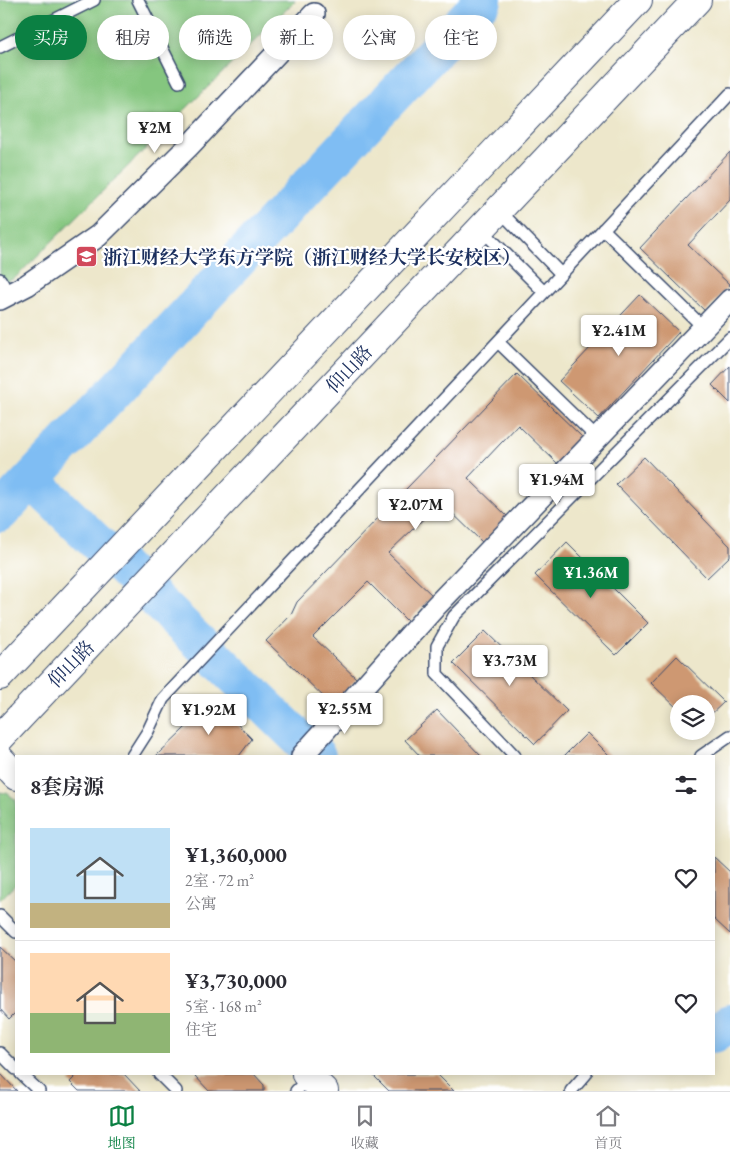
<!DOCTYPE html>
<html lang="zh">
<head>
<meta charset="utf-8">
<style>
	body { margin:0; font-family:"EB Garamond","Noto Serif SC",serif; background:#f2f2f3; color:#2b2b33; height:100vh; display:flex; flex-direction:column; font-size:19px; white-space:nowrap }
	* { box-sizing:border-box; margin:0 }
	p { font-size:16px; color:#7c7c81 }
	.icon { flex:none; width:28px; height:28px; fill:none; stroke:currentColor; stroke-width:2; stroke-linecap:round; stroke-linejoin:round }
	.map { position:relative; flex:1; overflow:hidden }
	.side { position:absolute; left:15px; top:755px; width:700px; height:320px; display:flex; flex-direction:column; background:#fff; border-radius:0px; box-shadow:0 2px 12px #0003 }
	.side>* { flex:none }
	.hud { position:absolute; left:15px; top:15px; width:700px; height:45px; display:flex; gap:10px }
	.fabs { position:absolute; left:670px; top:695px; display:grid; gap:10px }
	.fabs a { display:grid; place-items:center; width:45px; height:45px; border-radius:50%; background:#fff; box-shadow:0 2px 12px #0003; font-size:25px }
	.price { position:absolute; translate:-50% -42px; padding:0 11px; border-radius:5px; background:#fff; color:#222; font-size:16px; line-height:32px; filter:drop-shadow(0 1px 2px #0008) }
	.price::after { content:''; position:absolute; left:50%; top:30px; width:15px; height:11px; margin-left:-8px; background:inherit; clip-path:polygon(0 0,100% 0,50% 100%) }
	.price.selected { background:#0b8043; color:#fff }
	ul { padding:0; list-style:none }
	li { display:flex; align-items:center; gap:15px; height:125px; padding:0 15px }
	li+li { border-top:1px solid #e1e1e2 }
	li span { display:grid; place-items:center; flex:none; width:140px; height:100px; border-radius:0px; color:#555 }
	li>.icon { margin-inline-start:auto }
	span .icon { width:60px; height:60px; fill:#fffc; stroke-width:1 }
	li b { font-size:21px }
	h2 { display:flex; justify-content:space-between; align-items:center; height:60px; padding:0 15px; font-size:21px }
	.chip { padding:0 18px; border-radius:22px; background:#fff; box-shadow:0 2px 12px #0003; font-size:18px; line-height:45px }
	.chip.selected { background:#0b8043; color:#fff }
	.tab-bar { display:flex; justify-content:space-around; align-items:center; height:70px; border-top:1px solid #e1e1e2; background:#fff; font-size:14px; color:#7c7c81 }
	.tab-bar a { display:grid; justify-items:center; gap:2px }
	.tab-bar .selected { color:#0b8043 }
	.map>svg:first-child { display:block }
	.green { fill:#85c67f; stroke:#507a6e }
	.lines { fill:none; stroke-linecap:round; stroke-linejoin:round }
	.river { stroke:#7fbdf3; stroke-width:38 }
	.building { fill:#ce9872 }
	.service-casing { stroke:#3a4b6e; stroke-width:14 }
	.minor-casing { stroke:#3a4b6e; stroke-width:24 }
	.tertiary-casing { stroke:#3a4b6e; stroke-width:30 }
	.primary-casing { stroke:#3a4b6e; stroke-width:30 }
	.service { stroke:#fff; stroke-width:11 }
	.minor { stroke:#fff; stroke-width:21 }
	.tertiary { stroke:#fff; stroke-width:28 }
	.primary { stroke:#fff; stroke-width:28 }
	.labels { text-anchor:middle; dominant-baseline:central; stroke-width:4.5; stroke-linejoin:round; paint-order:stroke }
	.poi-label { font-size:19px; font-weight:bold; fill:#1b2f5e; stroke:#fff; text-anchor:start }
	.street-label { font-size:19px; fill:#1b2f5e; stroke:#fff }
</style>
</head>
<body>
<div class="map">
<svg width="730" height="1091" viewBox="0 0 730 1091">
	<rect width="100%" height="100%" fill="#fff"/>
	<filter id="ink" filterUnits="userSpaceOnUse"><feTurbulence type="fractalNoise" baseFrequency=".02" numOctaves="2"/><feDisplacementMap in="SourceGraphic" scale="10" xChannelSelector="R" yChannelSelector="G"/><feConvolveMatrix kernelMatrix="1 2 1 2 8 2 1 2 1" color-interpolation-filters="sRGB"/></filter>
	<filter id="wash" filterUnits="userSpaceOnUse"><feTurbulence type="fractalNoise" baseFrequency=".0096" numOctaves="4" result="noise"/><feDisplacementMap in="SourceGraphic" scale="20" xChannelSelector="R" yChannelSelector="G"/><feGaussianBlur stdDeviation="1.12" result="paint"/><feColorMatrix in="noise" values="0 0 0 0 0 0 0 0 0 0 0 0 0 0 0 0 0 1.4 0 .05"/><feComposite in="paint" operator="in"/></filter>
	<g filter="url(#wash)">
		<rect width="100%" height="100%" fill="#ede7cb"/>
		<path class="green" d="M 0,0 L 296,0 L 15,278 L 0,285 Z
			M 0,792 L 7,793 L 16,800 L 16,884 L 0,900 Z"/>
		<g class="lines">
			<path class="river" d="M 32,480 L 317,756
				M 0,513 L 483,0
				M 714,1034 L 730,1023"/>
		</g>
		<g id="blocks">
			<path class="building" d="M 730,152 L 730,200 L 688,245 L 730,285 L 706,312 L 640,248 Z
				M 640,295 L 679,332 L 599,418 L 559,381 Z
				M 730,366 L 730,403 L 712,385 Z
				M 517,374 L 583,438 L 558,464 L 518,425 L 468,478 L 508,517 L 483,543 L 441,502 L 388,553 L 433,596 L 408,622 L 368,582 L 313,637 L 357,679 L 332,705 L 266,641 L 291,615 L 297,602 Z
				M 644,457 L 730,546 L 730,556 L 707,578 L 616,484 Z
				M 567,542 L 648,623 L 616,655 L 535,575 Z
				M 485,631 L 567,711 L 535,744 L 453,663 Z
				M 677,656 L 724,702 L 706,719 L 706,704 L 679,704 L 679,710 L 651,683 Z
				M 214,700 L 252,739 L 239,756 L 156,756 Z
				M 437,710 L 481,756 L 420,756 L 405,740 Z
				M 587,733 L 610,756 L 564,756 Z
				M 714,857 L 730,872 L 730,934 L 714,919 Z
				M 0,947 L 16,962 L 16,1012 L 9,1019 L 0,1009 Z
				M 0,1073 L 17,1091 L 0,1091 Z
				M 78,1074 L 124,1074 L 140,1091 L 79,1091 L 70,1082 Z
				M 197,1074 L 254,1074 L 264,1085 L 264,1091 L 209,1091 L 195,1076 Z
				M 372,1074 L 437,1074 L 454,1091 L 389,1091 Z"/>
		</g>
	</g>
	<g filter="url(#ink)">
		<use href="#blocks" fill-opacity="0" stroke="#3a4b6e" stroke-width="1"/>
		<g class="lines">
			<defs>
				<path id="service" d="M 138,0 L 179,82
					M 0,47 L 94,0
					M 499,210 L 561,274
					M 481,229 L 544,292
					M 603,229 L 704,328
					M 0,279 L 3,284
					M 498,342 L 597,438
					M 132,756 L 148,731 L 163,699 L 730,94
					M 515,756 L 437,674 L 437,646 L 454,616 L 730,338
					M 701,756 L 730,736
					M 0,916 L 16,932
					M 0,1053 L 16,1069
					M 21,1074 L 39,1091
					M 159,1074 L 176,1091
					M 296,1091 L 310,1077
					M 571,1091 L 586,1074"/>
				<path id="minor" d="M 0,299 L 27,285 L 98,236 L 189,146 L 314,14
					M 302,756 L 435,607 L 730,300"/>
				<path id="tertiary" d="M 0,759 L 16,776
					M 306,1074 L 324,1091"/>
				<path id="primary" d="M 0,676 L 638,0
					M 0,738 L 697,0"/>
			</defs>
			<use href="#service" class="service-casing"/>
			<use href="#minor" class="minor-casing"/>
			<use href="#tertiary" class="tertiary-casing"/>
			<use href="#primary" class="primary-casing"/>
			<use href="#service" class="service"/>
			<use href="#minor" class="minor"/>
			<use href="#tertiary" class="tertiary"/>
			<use href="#primary" class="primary"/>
		</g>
	</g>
	<defs>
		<symbol id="university-square" viewBox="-11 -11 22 22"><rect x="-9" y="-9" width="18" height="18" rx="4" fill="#d1495b" stroke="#fff"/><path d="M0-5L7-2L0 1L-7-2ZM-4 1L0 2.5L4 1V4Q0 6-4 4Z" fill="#fff"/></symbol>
	</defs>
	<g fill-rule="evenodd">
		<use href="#university-square" x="74" y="244" width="25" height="25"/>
	</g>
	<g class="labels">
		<g class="poi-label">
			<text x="103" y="257">浙江财经大学东方学院（浙江财经大学长安校区）</text>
		</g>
		<g class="street-label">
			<text transform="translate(349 369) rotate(-47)">仰山路</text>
			<text transform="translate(71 664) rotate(-46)">仰山路</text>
		</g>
	</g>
</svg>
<div class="fabs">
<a><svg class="icon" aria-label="layers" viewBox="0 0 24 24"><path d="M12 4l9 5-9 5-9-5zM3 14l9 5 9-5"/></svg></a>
</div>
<b class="price" style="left:155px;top:154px">¥2M</b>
<b class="price" style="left:619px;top:357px">¥2.41M</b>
<b class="price" style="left:557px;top:506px">¥1.94M</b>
<b class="price" style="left:416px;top:531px">¥2.07M</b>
<b class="price selected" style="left:591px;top:599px">¥1.36M</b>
<b class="price" style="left:510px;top:687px">¥3.73M</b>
<b class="price" style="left:345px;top:735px">¥2.55M</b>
<b class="price" style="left:209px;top:736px">¥1.92M</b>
<div class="hud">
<a class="chip selected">买房</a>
<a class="chip">租房</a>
<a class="chip">筛选</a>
<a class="chip">新上</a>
<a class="chip">公寓</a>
<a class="chip">住宅</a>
</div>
<section class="side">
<h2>8套房源<svg class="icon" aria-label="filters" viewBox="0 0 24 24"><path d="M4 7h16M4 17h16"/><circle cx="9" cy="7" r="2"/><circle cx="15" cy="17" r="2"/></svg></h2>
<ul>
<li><span style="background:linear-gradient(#bfe0f5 75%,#c2b280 0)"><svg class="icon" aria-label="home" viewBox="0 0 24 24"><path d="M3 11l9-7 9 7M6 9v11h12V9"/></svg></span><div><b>¥1,360,000</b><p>2室 · 72 m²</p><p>公寓</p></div><svg class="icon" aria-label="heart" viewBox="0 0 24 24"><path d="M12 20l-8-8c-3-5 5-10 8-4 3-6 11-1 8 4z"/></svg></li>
<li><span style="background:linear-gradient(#ffd9b3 60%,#8fb573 0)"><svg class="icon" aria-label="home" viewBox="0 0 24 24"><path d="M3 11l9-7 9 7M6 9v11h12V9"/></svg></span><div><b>¥3,730,000</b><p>5室 · 168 m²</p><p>住宅</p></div><svg class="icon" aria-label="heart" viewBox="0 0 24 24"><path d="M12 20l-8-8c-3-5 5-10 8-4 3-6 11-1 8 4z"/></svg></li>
</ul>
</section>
</div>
<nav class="tab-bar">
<a class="selected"><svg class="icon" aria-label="map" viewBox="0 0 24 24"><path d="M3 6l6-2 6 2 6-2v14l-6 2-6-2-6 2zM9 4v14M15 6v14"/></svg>地图</a>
<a><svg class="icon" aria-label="saved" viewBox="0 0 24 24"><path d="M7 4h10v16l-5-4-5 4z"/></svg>收藏</a>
<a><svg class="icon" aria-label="home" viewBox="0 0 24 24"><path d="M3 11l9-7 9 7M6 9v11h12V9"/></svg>首页</a>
</nav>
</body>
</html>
